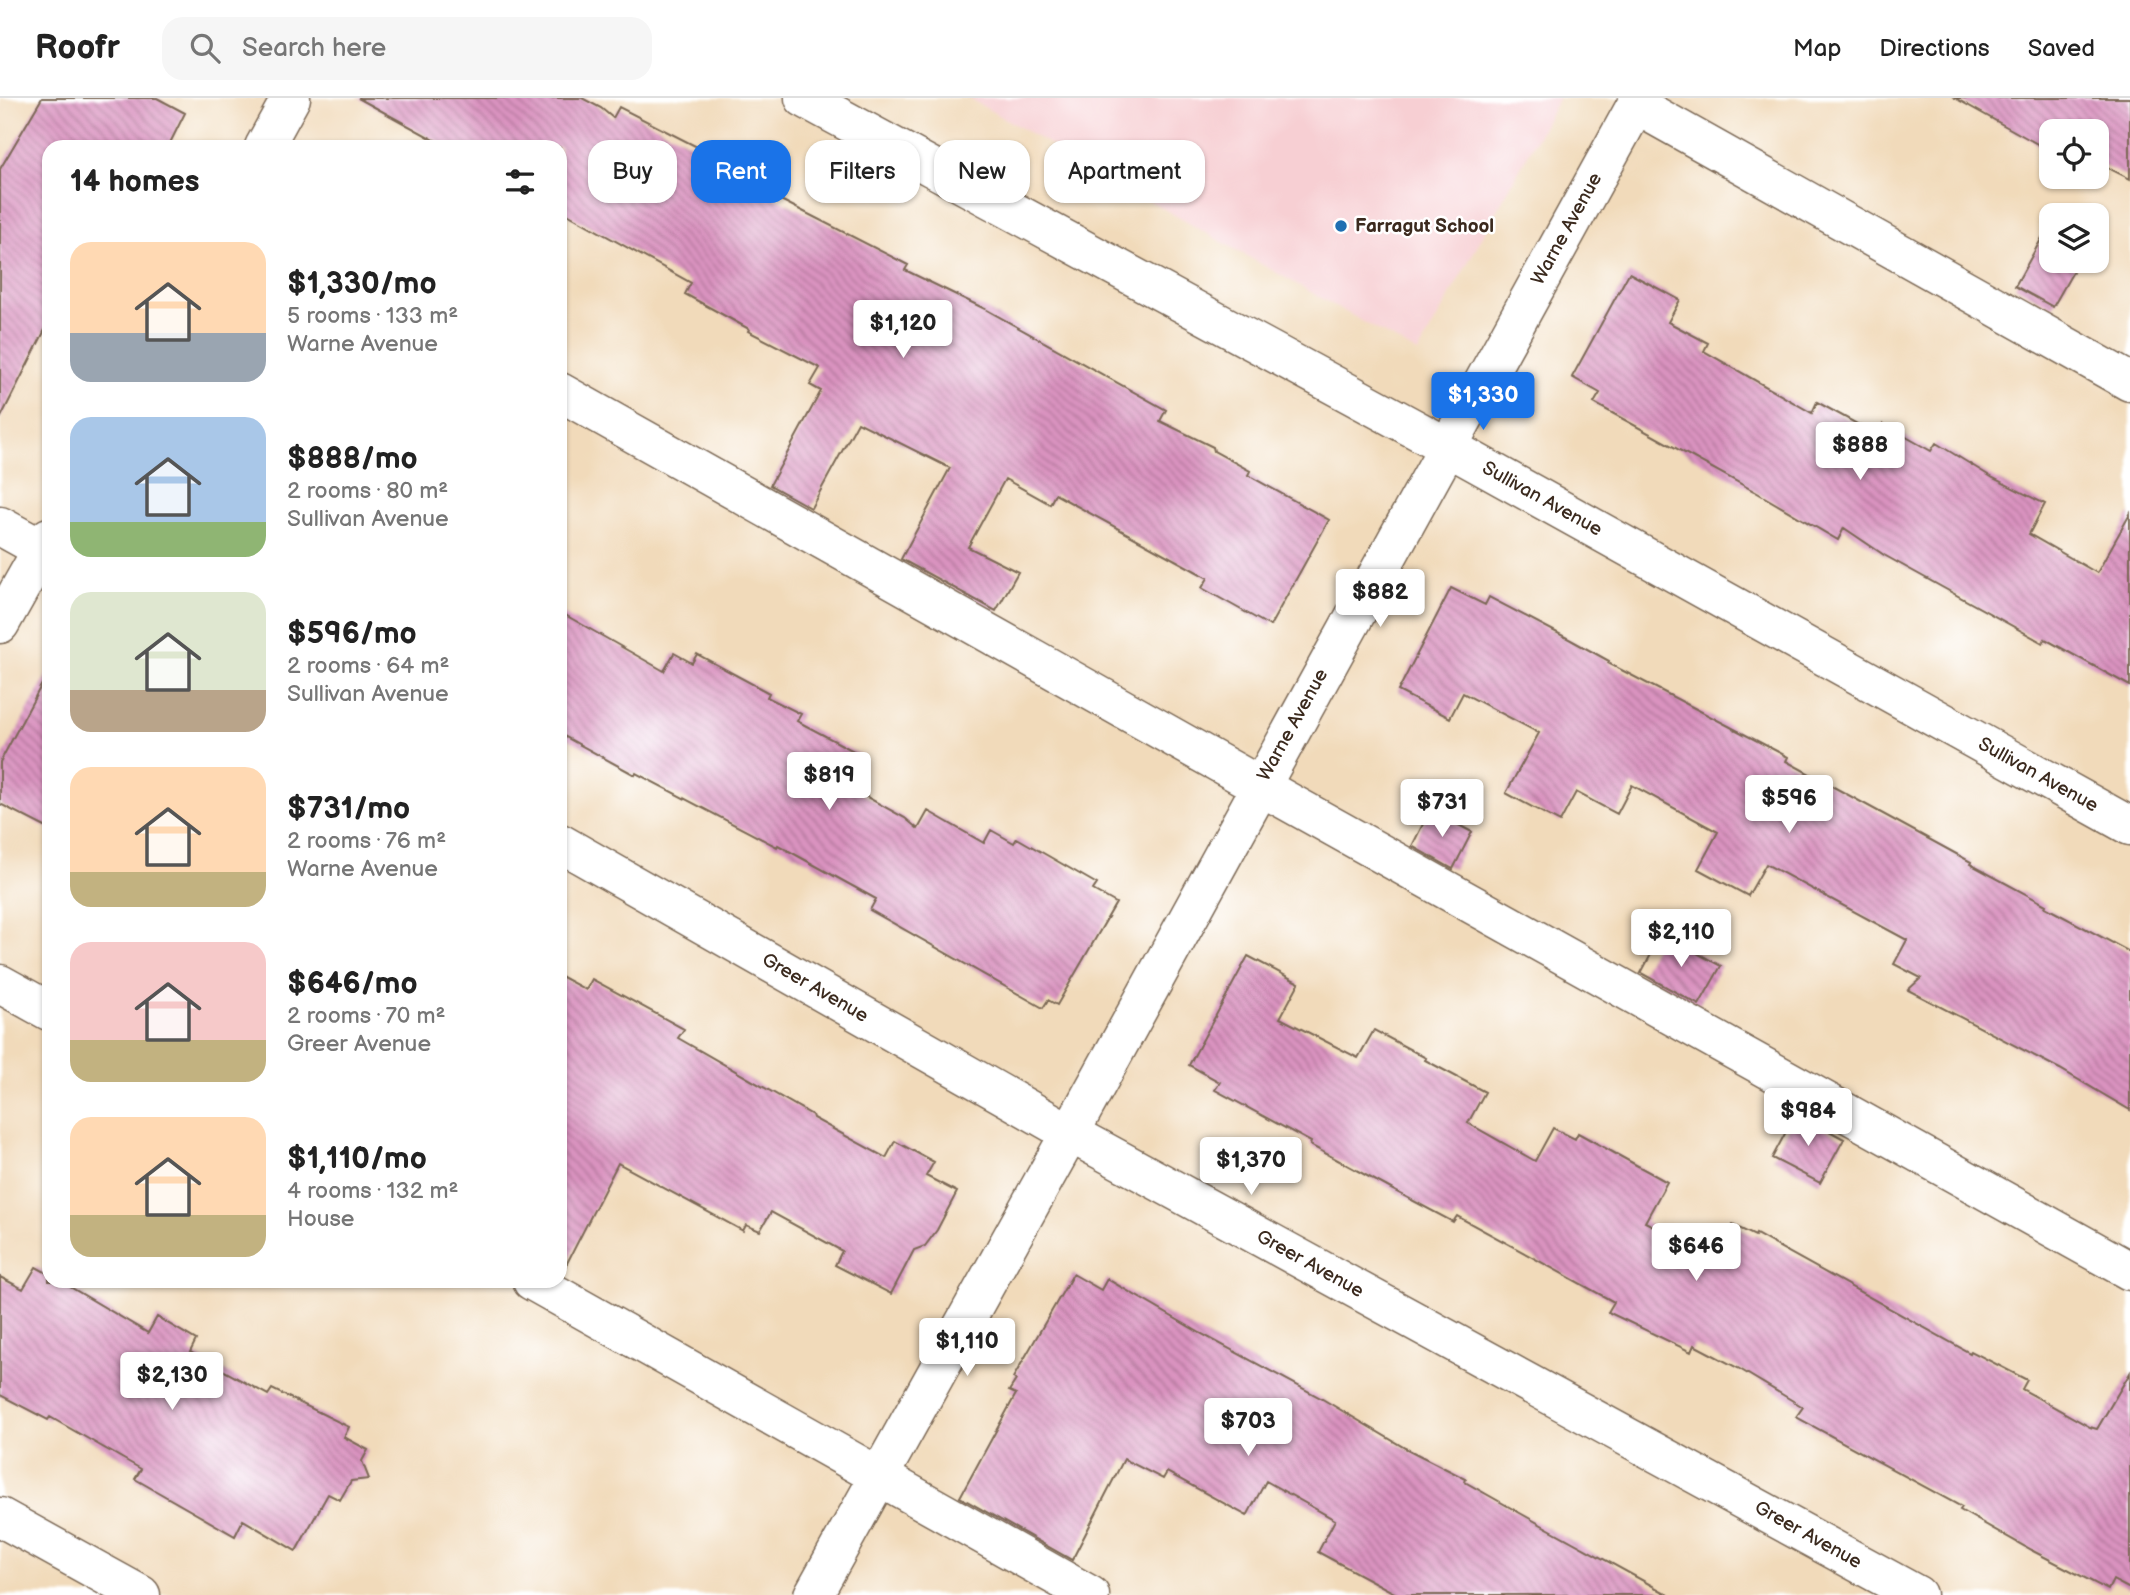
<!DOCTYPE html>
<html lang="en">
<head>
<meta charset="utf-8">
<style>
	body { margin:0; font-family:"Balsamiq Sans",sans-serif; background:#f6f6f6; color:#222; height:100vh; display:flex; flex-direction:column; font-size:26px; white-space:nowrap }
	* { box-sizing:border-box; margin:0 }
	p { font-size:23px; color:#767676 }
	.icon { flex:none; width:38px; height:38px; fill:none; stroke:currentColor; stroke-width:2; stroke-linecap:round; stroke-linejoin:round }
	.map { position:relative; flex:1; overflow:hidden }
	.drawer { position:absolute; left:42px; top:42px; width:525px; height:1148px; display:flex; flex-direction:column; background:#fff; border-radius:21px; box-shadow:0 2px 5px #0004 }
	.drawer>* { flex:none }
	.hud { position:absolute; left:588px; top:42px; width:665px; height:63px; display:flex; gap:14px }
	.tools { position:absolute; left:2039px; top:21px; display:grid; gap:14px }
	.tools a { display:grid; place-items:center; width:70px; height:70px; border-radius:14px; background:#fff; box-shadow:0 2px 5px #0004; font-size:35px }
	.price { position:absolute; translate:-50% -60px; padding:0 16px; border-radius:7px; background:#fff; color:#222; font-size:23px; line-height:46px; filter:drop-shadow(0 2px 4px #0008) }
	.price::after { content:''; position:absolute; left:50%; top:42px; width:21px; height:16px; margin-left:-10px; background:inherit; clip-path:polygon(0 0,100% 0,50% 100%) }
	.price.selected { background:#1a73e8; color:#fff }
	ul { padding:0; list-style:none }
	li { display:flex; align-items:center; gap:21px; height:175px; padding:0 28px }
	li span { display:grid; place-items:center; flex:none; width:196px; height:140px; border-radius:21px; color:#555 }
	li>.icon { margin-inline-start:auto }
	span .icon { width:84px; height:84px; fill:#fffc; stroke-width:1 }
	li b { font-size:30px }
	h2 { display:flex; justify-content:space-between; align-items:center; height:84px; padding:0 28px; font-size:30px }
	.tag { padding:0 24px; border-radius:21px; background:#fff; box-shadow:0 2px 5px #0004; font-size:24px; line-height:63px }
	.tag.selected { background:#1a73e8; color:#fff }
	header { display:flex; align-items:center; gap:42px; box-sizing:border-box; height:98px; padding:0 35px; background:#fff; border-bottom:2px solid #e0e0e0 }
	header strong { font-size:33px }
	nav { display:flex; gap:38px; margin-inline-start:auto; font-size:24px }
	.search { width:490px; height:63px; background:#f6f6f6; display:flex; align-items:center; gap:18px; box-sizing:border-box; padding:0 24px; border-radius:21px; color:#767676; font-size:26px }
	.map>svg:first-child { display:block }
	.built { fill:#f7cfd3 }
	.building { fill:url(#building-back-hatch) }
	.lines { fill:none; stroke-linecap:round; stroke-linejoin:round }
	.minor-casing { stroke:#7b6855; stroke-width:41 }
	.minor { stroke:#fff; stroke-width:38 }
	.poi-dot { fill:#1f6fb2; stroke:#fff; stroke-width:2.5 }
	.labels { text-anchor:middle; dominant-baseline:central; stroke-width:5; stroke-linejoin:round; paint-order:stroke }
	.poi-label { font-size:19px; font-weight:bold; fill:#3b2a1e; stroke:#fff; text-anchor:start }
	.street-label { font-size:19px; fill:#3b2a1e; stroke:#fff }
</style>
</head>
<body>
<header>
<strong>Roofr</strong>
<div class="search"><svg class="icon" aria-label="search" viewBox="0 0 24 24"><circle cx="10" cy="10" r="6"/><path d="M15 15l6 6"/></svg>Search here</div>
<nav><a>Map</a><a>Directions</a><a>Saved</a></nav>
</header>
<div class="map">
<svg width="2130" height="1497" viewBox="0 0 2130 1497">
	<defs>
		<pattern id="building-back-hatch" width="6" height="6" patternUnits="userSpaceOnUse" patternTransform="scale(1.75)"><rect width="6" height="6" fill="#da93c0"/><path d="M-1 5l2 2M0 0l6 6M5-1l2 2" fill="none" stroke="#b2789b"/></pattern>
	</defs>
	<rect width="100%" height="100%" fill="#fff"/>
	<filter id="ink" filterUnits="userSpaceOnUse"><feTurbulence type="fractalNoise" baseFrequency=".0143" numOctaves="2"/><feDisplacementMap in="SourceGraphic" scale="14" xChannelSelector="R" yChannelSelector="G"/><feConvolveMatrix kernelMatrix="1 2 1 2 8 2 1 2 1" color-interpolation-filters="sRGB"/></filter>
	<filter id="wash" filterUnits="userSpaceOnUse"><feTurbulence type="fractalNoise" baseFrequency=".00686" numOctaves="4" result="noise"/><feDisplacementMap in="SourceGraphic" scale="28" xChannelSelector="R" yChannelSelector="G"/><feGaussianBlur stdDeviation="1.57" result="paint"/><feColorMatrix in="noise" values="0 0 0 0 0 0 0 0 0 0 0 0 0 0 0 0 0 1.4 0 .05"/><feComposite in="paint" operator="in"/></filter>
	<g filter="url(#wash)">
		<rect width="100%" height="100%" fill="#f1daba"/>
		<path class="built" d="M 968,0 L 1559,0 L 1418,255 Z"/>
		<g id="blocks">
			<path class="building" d="M 42,0 L 157,0 L 185,15 L 168,49 L 49,49 L 49,224 L 0,321 L 0,71 Z
				M 358,0 L 582,0 L 601,10 L 613,20 L 619,9 L 711,56 L 709,60 L 771,93 L 769,96 L 908,167 L 905,172 L 985,211 L 1166,312 L 1160,323 L 1213,349 L 1214,353 L 1250,373 L 1248,377 L 1329,422 L 1270,528 L 1202,490 L 1208,480 L 1055,396 L 1050,406 L 1005,381 L 968,449 L 1018,474 L 996,513 L 901,461 L 950,370 L 858,324 L 811,410 L 770,387 L 821,293 L 810,287 L 820,270 L 748,233 L 749,231 L 685,196 L 691,185 L 560,112 L 560,49 L 447,49 Z
				M 1955,0 L 2130,0 L 2130,81 L 2096,64 L 2096,33 L 2051,33 L 2051,40 L 2047,38 L 2041,48 Z
				M 2043,138 L 2051,142 L 2051,163 L 2079,163 L 2053,209 L 2015,188 Z
				M 1629,175 L 1680,202 L 1668,224 L 1708,245 L 1704,253 L 1812,315 L 1817,304 L 1877,337 L 1883,326 L 1931,353 L 1936,345 L 1993,380 L 2045,406 L 2029,436 L 2097,475 L 2130,416 L 2130,588 L 2045,541 L 2043,545 L 1884,457 L 1844,430 L 1838,442 L 1754,393 L 1594,305 L 1600,295 L 1572,279 Z
				M 1451,490 L 1485,507 L 1489,499 L 1569,541 L 1609,563 L 1608,565 L 1788,659 L 1786,663 L 1971,764 L 1970,766 L 2046,807 L 2045,809 L 2130,854 L 2130,1012 L 2060,971 L 1908,892 L 1921,880 L 1894,866 L 1907,842 L 1766,766 L 1748,798 L 1698,771 L 1718,734 L 1632,687 L 1617,716 L 1576,694 L 1560,724 L 1506,695 L 1539,635 L 1463,595 L 1450,620 L 1398,593 Z
				M 560,514 L 664,573 L 674,555 L 692,565 L 697,556 L 769,595 L 767,599 L 801,616 L 797,623 L 863,658 L 847,688 L 905,720 L 918,731 L 928,713 L 984,745 L 991,732 L 1014,745 L 1017,740 L 1097,786 L 1093,792 L 1116,805 L 1057,907 L 1048,902 L 1043,910 L 870,812 L 876,801 L 778,747 L 777,749 L 636,675 L 635,677 L 560,636 Z
				M 49,573 L 49,731 L 0,706 L 0,664 Z
				M 1430,712 L 1472,734 L 1453,771 L 1412,748 Z
				M 1662,836 L 1721,868 L 1699,907 L 1641,875 Z
				M 1248,858 L 1299,885 L 1280,920 L 1358,960 L 1374,932 L 1426,960 L 1425,962 L 1485,994 L 1468,1025 L 1535,1063 L 1553,1030 L 1575,1041 L 1578,1035 L 1667,1084 L 1645,1124 L 1716,1159 L 1733,1127 L 1755,1138 L 1756,1136 L 1970,1255 L 1971,1253 L 2027,1282 L 2022,1291 L 2090,1329 L 2097,1331 L 2130,1275 L 2130,1491 L 2113,1482 L 2108,1492 L 2031,1452 L 1960,1412 L 1962,1409 L 1796,1319 L 1803,1309 L 1738,1270 L 1694,1247 L 1691,1254 L 1608,1214 L 1614,1204 L 1457,1118 L 1453,1124 L 1393,1092 L 1310,1047 L 1311,1044 L 1215,992 L 1220,984 L 1189,967 Z
				M 560,878 L 586,892 L 592,881 L 684,931 L 678,940 L 812,1017 L 813,1020 L 886,1060 L 895,1043 L 934,1064 L 926,1078 L 957,1094 L 937,1132 L 925,1148 L 914,1152 L 891,1196 L 835,1167 L 842,1153 L 771,1114 L 760,1133 L 746,1127 L 743,1133 L 618,1065 L 562,1175 L 560,1174 Z
				M 1796,1015 L 1844,1041 L 1820,1085 L 1772,1060 Z
				M 36,1169 L 49,1176 L 49,1183 L 60,1183 L 148,1235 L 157,1219 L 196,1242 L 190,1254 L 268,1297 L 272,1291 L 349,1329 L 344,1339 L 368,1352 L 362,1363 L 369,1381 L 351,1383 L 340,1402 L 328,1396 L 296,1453 L 243,1422 L 235,1438 L 135,1381 L 141,1371 L 50,1319 L 48,1322 L 0,1297 L 0,1179 L 23,1191 Z
				M 1073,1176 L 1101,1192 L 1107,1181 L 1200,1235 L 1319,1299 L 1405,1350 L 1466,1381 L 1465,1384 L 1527,1419 L 1669,1497 L 1398,1497 L 1318,1454 L 1335,1422 L 1266,1383 L 1247,1418 L 1167,1374 L 1163,1381 L 1124,1361 L 1072,1462 L 960,1399 L 1016,1296 L 1009,1293 L 1016,1282 L 1013,1280 Z"/>
		</g>
	</g>
	<g filter="url(#ink)">
		<use href="#blocks" fill-opacity="0" stroke="#7b6855" stroke-width="2"/>
		<g class="lines">
			<defs>
				<path id="minor" d="M 804,0 L 1448,349 L 2130,728
					M 1636,7 L 2130,284
					M 264,49 L 291,0
					M 560,294 L 1260,688 L 2130,1173
					M 0,428 L 49,455
					M 0,526 L 49,439
					M 560,745 L 1070,1035 L 1917,1497
					M 0,886 L 49,913
					M 532,1183 L 1090,1497
					M 0,1419 L 141,1497
					M 813,1497 L 1070,1035 L 1640,0"/>
			</defs>
			<use href="#minor" class="minor-casing"/>
			<use href="#minor" class="minor"/>
		</g>
	</g>
	<circle class="poi-dot" cx="1341" cy="128" r="7"/>
	<g class="labels">
		<g class="poi-label">
			<text x="1355" y="128">Farragut School</text>
		</g>
		<g class="street-label">
			<text transform="translate(1567 131) rotate(-61)">Warne Avenue</text>
			<text transform="translate(1542 401) rotate(29)">Sullivan Avenue</text>
			<text transform="translate(1293 627) rotate(-61)">Warne Avenue</text>
			<text transform="translate(2038 677) rotate(29)">Sullivan Avenue</text>
			<text transform="translate(815 890) rotate(30)">Greer Avenue</text>
			<text transform="translate(1310 1166) rotate(29)">Greer Avenue</text>
			<text transform="translate(1808 1437) rotate(29)">Greer Avenue</text>
		</g>
	</g>
</svg>
<div class="tools">
<a><svg class="icon" aria-label="locate" viewBox="0 0 24 24"><circle cx="12" cy="12" r="6"/><path d="M12 2v4M12 18v4M2 12h4M18 12h4"/></svg></a>
<a><svg class="icon" aria-label="layers" viewBox="0 0 24 24"><path d="M12 4l9 5-9 5-9-5zM3 14l9 5 9-5"/></svg></a>
</div>
<b class="price" style="left:903px;top:262px">$1,120</b>
<b class="price selected" style="left:1483px;top:334px">$1,330</b>
<b class="price" style="left:1860px;top:384px">$888</b>
<b class="price" style="left:1380px;top:531px">$882</b>
<b class="price" style="left:829px;top:714px">$819</b>
<b class="price" style="left:1789px;top:737px">$596</b>
<b class="price" style="left:1442px;top:741px">$731</b>
<b class="price" style="left:1681px;top:871px">$2,110</b>
<b class="price" style="left:1808px;top:1050px">$984</b>
<b class="price" style="left:1251px;top:1099px">$1,370</b>
<b class="price" style="left:1696px;top:1185px">$646</b>
<b class="price" style="left:967px;top:1280px">$1,110</b>
<b class="price" style="left:172px;top:1314px">$2,130</b>
<b class="price" style="left:1248px;top:1360px">$703</b>
<div class="hud">
<a class="tag">Buy</a>
<a class="tag selected">Rent</a>
<a class="tag">Filters</a>
<a class="tag">New</a>
<a class="tag">Apartment</a>
</div>
<section class="drawer">
<h2>14 homes<svg class="icon" aria-label="filters" viewBox="0 0 24 24"><path d="M4 7h16M4 17h16"/><circle cx="9" cy="7" r="2"/><circle cx="15" cy="17" r="2"/></svg></h2>
<ul>
<li><span style="background:linear-gradient(#ffd9b3 65%,#9aa5b1 0)"><svg class="icon" aria-label="home" viewBox="0 0 24 24"><path d="M3 11l9-7 9 7M6 9v11h12V9"/></svg></span><div><b>$1,330/mo</b><p>5 rooms · 133 m²</p><p>Warne Avenue</p></div></li>
<li><span style="background:linear-gradient(#a9c7e8 75%,#8fb573 0)"><svg class="icon" aria-label="home" viewBox="0 0 24 24"><path d="M3 11l9-7 9 7M6 9v11h12V9"/></svg></span><div><b>$888/mo</b><p>2 rooms · 80 m²</p><p>Sullivan Avenue</p></div></li>
<li><span style="background:linear-gradient(#dfe7d0 70%,#b9a48a 0)"><svg class="icon" aria-label="home" viewBox="0 0 24 24"><path d="M3 11l9-7 9 7M6 9v11h12V9"/></svg></span><div><b>$596/mo</b><p>2 rooms · 64 m²</p><p>Sullivan Avenue</p></div></li>
<li><span style="background:linear-gradient(#ffd9b3 75%,#c2b280 0)"><svg class="icon" aria-label="home" viewBox="0 0 24 24"><path d="M3 11l9-7 9 7M6 9v11h12V9"/></svg></span><div><b>$731/mo</b><p>2 rooms · 76 m²</p><p>Warne Avenue</p></div></li>
<li><span style="background:linear-gradient(#f6c9c9 70%,#c2b280 0)"><svg class="icon" aria-label="home" viewBox="0 0 24 24"><path d="M3 11l9-7 9 7M6 9v11h12V9"/></svg></span><div><b>$646/mo</b><p>2 rooms · 70 m²</p><p>Greer Avenue</p></div></li>
<li><span style="background:linear-gradient(#ffd9b3 70%,#c2b280 0)"><svg class="icon" aria-label="home" viewBox="0 0 24 24"><path d="M3 11l9-7 9 7M6 9v11h12V9"/></svg></span><div><b>$1,110/mo</b><p>4 rooms · 132 m²</p><p>House</p></div></li>
</ul>
</section>
</div>
</body>
</html>
